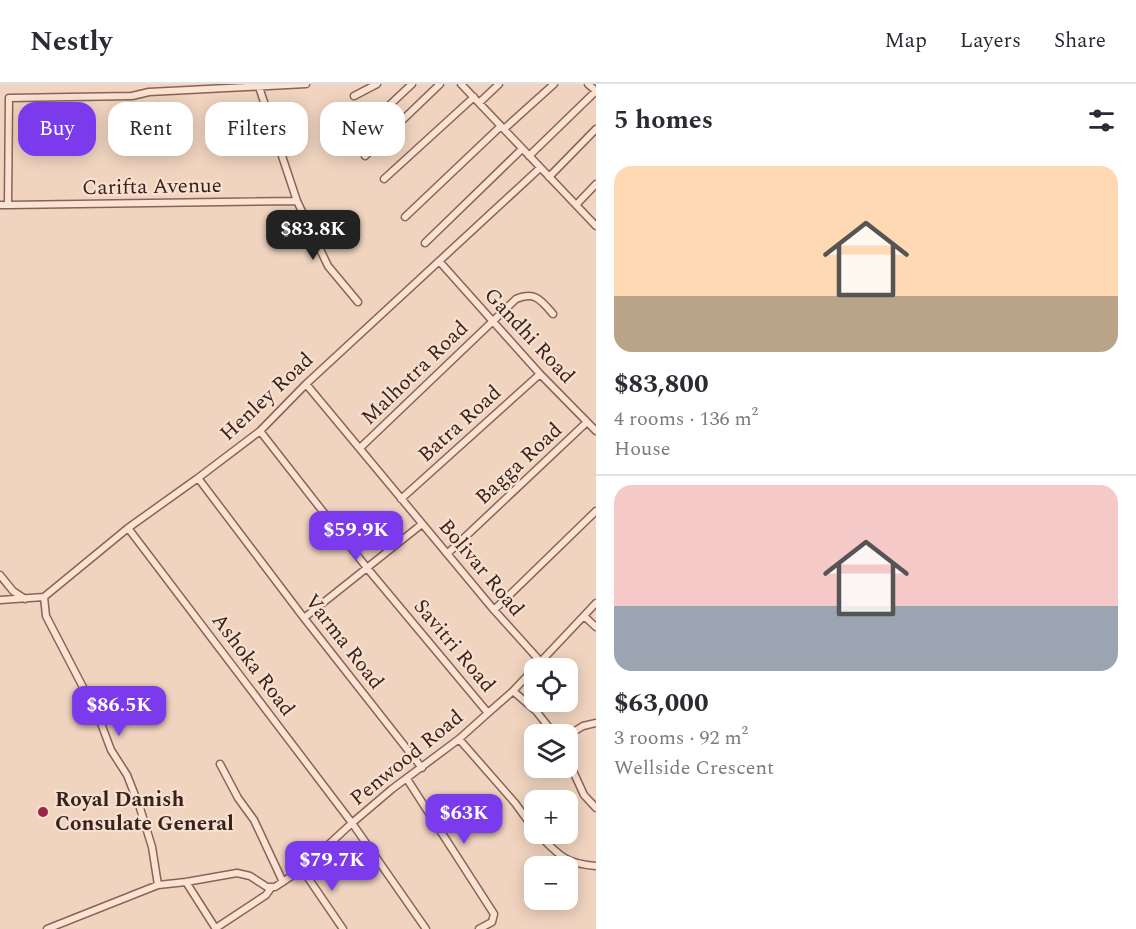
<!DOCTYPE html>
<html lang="en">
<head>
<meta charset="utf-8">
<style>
	body { margin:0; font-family:Spectral,serif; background:#f7f7f7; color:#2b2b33; height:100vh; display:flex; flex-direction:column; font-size:22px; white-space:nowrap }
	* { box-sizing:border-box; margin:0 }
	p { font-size:20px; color:#7c7c81 }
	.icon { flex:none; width:33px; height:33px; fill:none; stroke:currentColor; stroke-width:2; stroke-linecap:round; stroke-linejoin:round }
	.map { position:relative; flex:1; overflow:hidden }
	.details { display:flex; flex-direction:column; background:#fff; width:540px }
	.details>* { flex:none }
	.banner { position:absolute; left:18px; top:18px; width:488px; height:54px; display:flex; gap:12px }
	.fabs { position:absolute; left:524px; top:574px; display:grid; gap:12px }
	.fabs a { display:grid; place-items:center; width:54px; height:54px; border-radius:12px; background:#fff; box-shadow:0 3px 15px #0003; font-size:30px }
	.price { position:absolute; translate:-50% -51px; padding:0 14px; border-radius:12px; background:#7c3aed; color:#fff; font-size:20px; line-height:39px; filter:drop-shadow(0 2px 3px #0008) }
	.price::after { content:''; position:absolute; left:50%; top:36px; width:18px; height:14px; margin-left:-9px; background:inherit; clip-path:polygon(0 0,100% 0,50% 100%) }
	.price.on { background:#222; color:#fff }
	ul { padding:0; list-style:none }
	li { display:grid; align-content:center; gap:12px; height:318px; padding:0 18px }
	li+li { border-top:2px solid #e1e1e2 }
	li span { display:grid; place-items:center; height:186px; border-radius:18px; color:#555 }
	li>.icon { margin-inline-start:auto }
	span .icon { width:108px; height:108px; fill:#fffc; stroke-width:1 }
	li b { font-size:26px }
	h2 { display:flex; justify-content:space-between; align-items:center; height:72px; padding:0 18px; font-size:26px }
	.chip { padding:0 21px; border-radius:18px; background:#fff; box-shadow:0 3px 15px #0003; font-size:21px; line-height:54px }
	.chip.on { background:#7c3aed; color:#fff }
	header { display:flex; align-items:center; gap:36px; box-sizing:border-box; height:84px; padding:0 30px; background:#fff; border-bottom:2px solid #e1e1e2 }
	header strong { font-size:28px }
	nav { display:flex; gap:33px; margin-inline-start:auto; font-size:21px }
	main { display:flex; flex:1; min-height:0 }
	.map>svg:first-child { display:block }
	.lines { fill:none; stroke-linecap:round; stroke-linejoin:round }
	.minor-casing { stroke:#8a6356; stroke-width:9 }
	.minor { stroke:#fbe3d3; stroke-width:6 }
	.poi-dot { fill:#9d2347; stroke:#f7e0cf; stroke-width:2 }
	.labels { text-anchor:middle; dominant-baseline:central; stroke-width:4.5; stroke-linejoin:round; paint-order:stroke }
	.street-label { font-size:21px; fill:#39221c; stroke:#f7e0cf }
	.poi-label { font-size:21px; font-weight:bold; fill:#39221c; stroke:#f7e0cf; text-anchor:start }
</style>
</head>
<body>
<header>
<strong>Nestly</strong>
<nav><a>Map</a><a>Layers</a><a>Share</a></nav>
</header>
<main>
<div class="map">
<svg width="596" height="845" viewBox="0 0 596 845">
	<rect width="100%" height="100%" fill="#f0d4bf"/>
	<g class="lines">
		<defs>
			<path id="minor" d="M 461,0 L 596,142
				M 588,0 L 596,7
				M 259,3 L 297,117 L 328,182 L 358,218
				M 354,12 L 377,0
				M 479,19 L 499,0
				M 380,30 L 412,0
				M 504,45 L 554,0
				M 365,72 L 440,0
				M 529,72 L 596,7
				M 549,93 L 596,45
				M 384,95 L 474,13
				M 0,121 L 8,121 L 9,14 L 132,12 L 149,8 L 306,0
				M 8,121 L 297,117
				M 576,121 L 596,100
				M 405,133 L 501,42
				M 425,159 L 522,65
				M 439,177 L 540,290 L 596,347
				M 306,300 L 494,526 L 540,577
				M 260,347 L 367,484 L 488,629
				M 360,364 L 516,215 C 535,207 541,216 553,230
				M 198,394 L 304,534 L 422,684
				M 401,415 L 540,290
				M 128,444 L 352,739 L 426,845
				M 447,470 L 587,338
				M 0,491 L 13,507 L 25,515
				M 44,513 L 46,532 L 99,634 L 111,666 L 127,691 L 140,724 L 152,763 L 158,801
				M 0,516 L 44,513 L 128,444 L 198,394 L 260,347 L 306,300 L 540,84
				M 494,526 L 596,427
				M 584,532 L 596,543
				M 304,534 L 422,440
				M 513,607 L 536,627 L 555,651
				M 567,652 L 583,642 L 596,639
				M 459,655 L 515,719 L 534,745
				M 567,674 L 584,711 L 596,724
				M 220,680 L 238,714 L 254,736 L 283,798
				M 407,695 L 494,830 L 492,838 L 479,845
				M 538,750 C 559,771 565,780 596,782
				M 302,785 L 343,845
				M 186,798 L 216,845
				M 216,844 L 266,811 L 271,804
				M 47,845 L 158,801 L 186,798 L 237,789 L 250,792 L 267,803 L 275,803 L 302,785 L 352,739 L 392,705 L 459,655 L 488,629 L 513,607 L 596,519"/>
		</defs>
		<use href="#minor" class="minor-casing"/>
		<use href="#minor" class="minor"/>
	</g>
	<circle class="poi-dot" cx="43" cy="728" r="6"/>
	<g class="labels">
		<g class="street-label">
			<text transform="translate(152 103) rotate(-1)">Carifta Avenue</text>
			<text transform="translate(529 252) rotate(47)">Gandhi Road</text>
			<text transform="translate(415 289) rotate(-44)">Malhotra Road</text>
			<text transform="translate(267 313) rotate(-43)">Henley Road</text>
			<text transform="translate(460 340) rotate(-42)">Batra Road</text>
			<text transform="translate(519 380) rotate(-43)">Bagga Road</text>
			<text transform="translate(481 484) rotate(50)">Bolivar Road</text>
			<text transform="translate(344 558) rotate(52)">Varma Road</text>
			<text transform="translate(454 562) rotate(50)">Savitri Road</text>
			<text transform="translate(253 581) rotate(53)">Ashoka Road</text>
			<text transform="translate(407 674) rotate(-39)">Penwood Road</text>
		</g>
		<g class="poi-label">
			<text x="55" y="716">Royal Danish<tspan x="55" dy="24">Consulate General</tspan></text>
		</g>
	</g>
</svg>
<div class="fabs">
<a><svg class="icon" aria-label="locate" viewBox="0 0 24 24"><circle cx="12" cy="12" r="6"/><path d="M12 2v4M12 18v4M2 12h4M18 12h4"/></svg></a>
<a><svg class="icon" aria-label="layers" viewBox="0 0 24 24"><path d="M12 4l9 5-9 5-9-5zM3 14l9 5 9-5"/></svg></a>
<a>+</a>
<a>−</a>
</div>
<b class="price on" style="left:313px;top:177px">$83.8K</b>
<b class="price" style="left:356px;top:478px">$59.9K</b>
<b class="price" style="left:119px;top:653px">$86.5K</b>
<b class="price" style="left:464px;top:761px">$63K</b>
<b class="price" style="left:332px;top:808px">$79.7K</b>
<div class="banner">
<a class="chip on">Buy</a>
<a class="chip">Rent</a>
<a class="chip">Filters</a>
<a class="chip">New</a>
</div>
</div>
<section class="details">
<h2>5 homes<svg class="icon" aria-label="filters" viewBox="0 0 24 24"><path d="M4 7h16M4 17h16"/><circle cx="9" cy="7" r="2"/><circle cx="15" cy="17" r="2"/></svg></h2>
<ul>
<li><span style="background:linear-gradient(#ffd9b3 70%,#b9a48a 0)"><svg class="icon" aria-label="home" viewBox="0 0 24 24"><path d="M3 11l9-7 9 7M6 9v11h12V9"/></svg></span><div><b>$83,800</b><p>4 rooms · 136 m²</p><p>House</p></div></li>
<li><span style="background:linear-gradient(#f6c9c9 65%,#9aa5b1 0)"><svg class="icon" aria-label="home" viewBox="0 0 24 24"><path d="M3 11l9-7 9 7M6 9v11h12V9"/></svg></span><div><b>$63,000</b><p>3 rooms · 92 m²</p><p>Wellside Crescent</p></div></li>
</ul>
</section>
</main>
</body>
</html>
